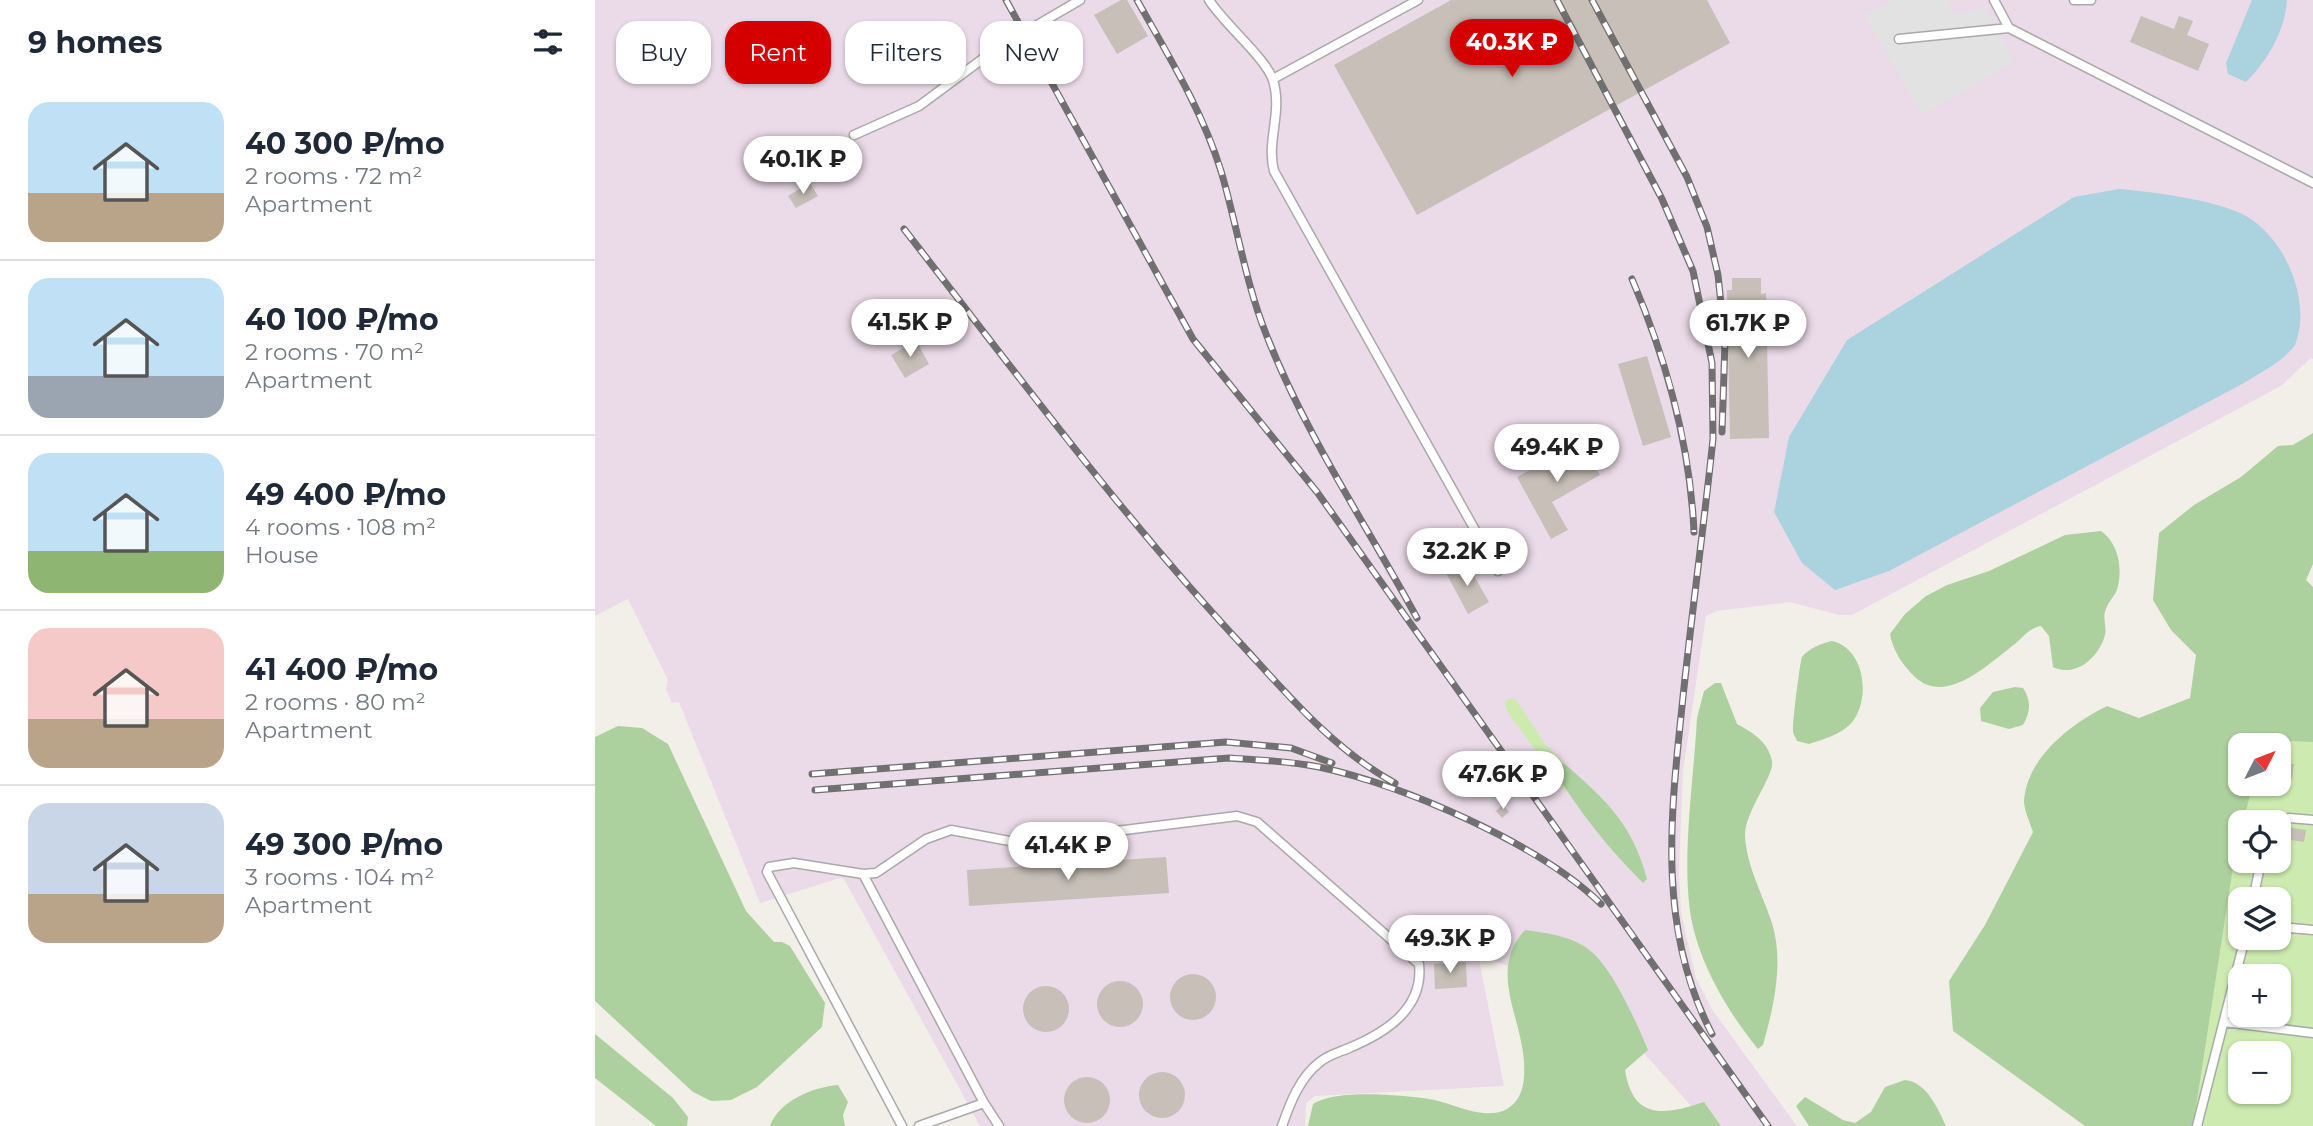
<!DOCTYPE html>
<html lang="en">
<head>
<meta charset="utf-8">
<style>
	body { margin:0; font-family:Montserrat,sans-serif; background:#f6f6f7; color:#1f2937; height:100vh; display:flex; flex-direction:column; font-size:26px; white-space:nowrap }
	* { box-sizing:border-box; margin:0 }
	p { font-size:23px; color:#747a83 }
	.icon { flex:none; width:38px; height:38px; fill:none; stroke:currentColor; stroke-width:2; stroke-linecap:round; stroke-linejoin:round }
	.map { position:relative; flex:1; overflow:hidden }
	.side { display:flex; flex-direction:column; background:#fff; width:595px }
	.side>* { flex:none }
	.top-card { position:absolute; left:21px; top:21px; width:665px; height:63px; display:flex; gap:14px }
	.needle { width:46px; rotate:48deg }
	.fabs { position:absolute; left:1633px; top:733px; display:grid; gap:14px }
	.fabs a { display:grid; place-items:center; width:63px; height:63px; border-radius:14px; background:#fff; box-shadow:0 2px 5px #0004; font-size:35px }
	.price { position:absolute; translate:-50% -60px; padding:0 16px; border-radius:24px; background:#fff; color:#222; font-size:23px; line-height:46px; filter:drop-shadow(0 2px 4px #0008) }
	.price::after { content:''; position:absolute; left:50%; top:42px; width:21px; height:16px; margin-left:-10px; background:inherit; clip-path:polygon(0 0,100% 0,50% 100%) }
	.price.active { background:#d40000; color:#fff }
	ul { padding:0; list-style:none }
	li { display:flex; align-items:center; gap:21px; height:175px; padding:0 28px }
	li+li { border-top:2px solid #e0e1e3 }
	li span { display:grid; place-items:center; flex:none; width:196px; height:140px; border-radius:21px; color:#555 }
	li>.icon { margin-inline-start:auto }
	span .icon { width:84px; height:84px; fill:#fffc; stroke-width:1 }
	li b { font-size:30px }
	h2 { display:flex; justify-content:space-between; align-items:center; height:84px; padding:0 28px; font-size:30px }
	.chip { padding:0 24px; border-radius:21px; background:#fff; box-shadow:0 2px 5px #0004; font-size:24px; line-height:63px }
	.chip.active { background:#d40000; color:#fff }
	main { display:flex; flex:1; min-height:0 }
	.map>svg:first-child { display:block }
	.industrial { fill:#ebdbe8 }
	.grass { fill:#cdebb0; fill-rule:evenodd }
	.forest { fill:#add19e }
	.parking { fill:#e2e2e2 }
	.water { fill:#aad3df }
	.building { fill:#c7bfb8 }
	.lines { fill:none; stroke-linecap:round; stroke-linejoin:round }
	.lane-casing { stroke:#a9a9a9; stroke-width:11 }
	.lane { stroke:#fff; stroke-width:8 }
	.rail-casing { stroke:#707070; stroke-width:7 }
	.rail { stroke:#fff; stroke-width:4.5; stroke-dasharray:13; stroke-linecap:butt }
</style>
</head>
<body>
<main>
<section class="side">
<h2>9 homes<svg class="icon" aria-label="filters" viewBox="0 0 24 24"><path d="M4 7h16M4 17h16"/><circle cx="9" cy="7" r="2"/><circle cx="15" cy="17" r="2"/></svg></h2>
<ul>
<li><span style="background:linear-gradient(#bfe0f5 65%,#b9a48a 0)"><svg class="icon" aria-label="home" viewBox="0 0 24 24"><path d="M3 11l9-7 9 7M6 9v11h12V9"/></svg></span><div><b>40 300 ₽/mo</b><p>2 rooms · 72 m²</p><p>Apartment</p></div></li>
<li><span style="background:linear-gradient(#bfe0f5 70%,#9aa5b1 0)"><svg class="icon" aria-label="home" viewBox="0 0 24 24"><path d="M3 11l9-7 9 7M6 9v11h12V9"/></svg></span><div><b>40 100 ₽/mo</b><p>2 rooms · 70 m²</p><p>Apartment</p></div></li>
<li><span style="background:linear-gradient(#bfe0f5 70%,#8fb573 0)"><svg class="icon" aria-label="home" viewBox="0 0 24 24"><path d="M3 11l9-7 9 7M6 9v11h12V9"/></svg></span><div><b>49 400 ₽/mo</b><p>4 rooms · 108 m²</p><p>House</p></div></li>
<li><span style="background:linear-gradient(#f6c9c9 65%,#b9a48a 0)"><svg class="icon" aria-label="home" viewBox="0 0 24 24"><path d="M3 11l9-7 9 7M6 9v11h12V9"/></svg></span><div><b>41 400 ₽/mo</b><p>2 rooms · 80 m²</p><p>Apartment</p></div></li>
<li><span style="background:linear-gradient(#c9d6e8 65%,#b9a48a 0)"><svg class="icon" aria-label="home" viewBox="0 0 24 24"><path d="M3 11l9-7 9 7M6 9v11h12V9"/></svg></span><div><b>49 300 ₽/mo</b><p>3 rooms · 104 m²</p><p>Apartment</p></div></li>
</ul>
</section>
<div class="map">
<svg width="1718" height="1126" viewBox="0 0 1718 1126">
	<rect width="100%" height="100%" fill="#f2efe9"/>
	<path class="industrial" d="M 0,0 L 1718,0 L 1718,359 L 1716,358 L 1686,386 L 1257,615 L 1244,615 L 1195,602 L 1122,611 L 1111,616 L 1088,771 L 1084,873 L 1086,913 L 1101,978 L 1118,1011 L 1202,1126 L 1114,1126 L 1038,1041 L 935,975 L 883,954 L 909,1086 L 720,1096 L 711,1103 L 710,1126 L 385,1126 L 249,879 L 245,878 L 165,903 L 84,702 L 77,703 L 71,689 L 73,680 L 33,599 L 0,616 Z"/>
	<path class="grass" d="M 915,698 L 922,701 L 950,744 L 971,765 L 959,766 L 974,796 L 916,717 L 910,707 L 911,700 Z
		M 1648,714 L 1718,720 L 1718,1126 L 1563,1126 ZM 1645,746 L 1684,746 L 1684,784 L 1645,784 ZM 1645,822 L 1684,822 L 1684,861 L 1645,861 ZM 1645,900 L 1684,900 L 1684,938 L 1645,938 ZM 1645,976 L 1684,976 L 1684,1015 L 1645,1015 ZM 1645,1054 L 1684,1054 L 1684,1092 L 1645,1092 Z"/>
	<path class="forest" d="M 1718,433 L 1718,564 L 1711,580 L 1718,587 L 1718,742 L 1694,741 L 1684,754 L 1684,746 L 1645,746 L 1645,784 L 1658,784 L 1648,822 L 1645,822 L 1598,1126 L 1490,1126 L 1358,1031 L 1354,981 L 1390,925 L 1438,832 C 1435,823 1429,810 1429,801 C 1432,757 1476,724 1512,706 L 1544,718 L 1595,698 L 1601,655 L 1576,630 L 1558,600 L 1564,533 L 1599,505 L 1646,477 L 1683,446 L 1698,445 Z
		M 1506,531 C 1524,544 1528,569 1522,590 C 1519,597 1513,602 1511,609 C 1507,617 1512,627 1510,635 C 1504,658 1480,678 1458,667 L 1454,636 L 1446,626 C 1433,628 1427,639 1416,647 C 1390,667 1349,706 1319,676 C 1307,664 1298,651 1295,634 L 1310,614 L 1331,596 L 1352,585 L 1394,571 L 1470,535 Z
		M 1236,641 C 1267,646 1276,692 1260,718 C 1251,733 1230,739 1214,744 L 1202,741 C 1201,738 1198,734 1198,731 C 1197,726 1205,661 1207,657 C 1214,648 1226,644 1236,641 Z
		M 1120,683 L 1126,683 L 1142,724 C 1159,733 1173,742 1177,761 C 1180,775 1150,811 1150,835 C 1151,865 1168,895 1177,923 C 1189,962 1179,1006 1168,1045 L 1163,1049 C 1132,1011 1102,960 1095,911 C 1087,852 1099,777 1102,718 L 1109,691 Z
		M 1420,687 L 1428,688 C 1437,701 1435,713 1428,725 L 1414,729 L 1386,721 L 1385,708 L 1398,692 Z
		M 23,726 L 47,728 L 73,744 L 151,911 L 179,942 L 187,942 L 195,946 L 230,1003 L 227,1027 L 162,1087 L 136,1100 L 116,1101 L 98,1092 L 0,1001 L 0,737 Z
		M 964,763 L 971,765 C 1013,802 1037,824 1052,879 L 1048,883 C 1014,849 984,812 959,770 L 959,766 Z
		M 930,930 C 953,933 983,937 1000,955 C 1020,975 1042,1023 1053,1050 L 1030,1070 C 1038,1121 1070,1115 1109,1102 L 1126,1126 L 713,1126 L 718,1104 C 743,1089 804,1095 834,1099 C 856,1102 890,1122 912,1109 C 929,1099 930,1079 929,1062 C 926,1015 893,970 930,930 Z
		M 0,1034 L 78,1098 L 93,1117 L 92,1126 L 61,1126 L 0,1078 Z
		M 1310,1080 C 1332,1082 1343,1109 1351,1126 L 1214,1126 L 1201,1106 L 1210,1097 L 1248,1120 L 1260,1123 L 1276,1112 L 1290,1087 Z
		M 243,1085 L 253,1102 L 248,1115 L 250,1126 L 175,1126 C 184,1101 218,1087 243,1085 Z"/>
	<path class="parking" d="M 1299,0 L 1353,0 L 1359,13 L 1371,14 L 1388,5 L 1420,61 L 1327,115 L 1269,15 Z"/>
	<path class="water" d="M 1657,0 L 1692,0 C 1690,31 1673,60 1651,82 L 1633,74 L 1631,63 Z
		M 1524,189 C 1558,192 1614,199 1645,213 C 1688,232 1718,300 1700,345 C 1688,362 1666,372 1649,383 L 1294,571 L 1240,590 L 1207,563 L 1179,512 L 1194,437 L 1252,340 L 1479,197 Z"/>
	<path class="building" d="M 526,0 L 532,0 L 553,36 L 522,54 L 499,15 Z
		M 856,0 L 1112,0 L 1135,43 L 822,215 L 739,65 Z
		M 1546,16 L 1579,29 L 1584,16 L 1598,21 L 1592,35 L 1614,44 L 1603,71 L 1535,42 Z
		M 215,183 L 223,196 L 201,208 L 193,196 Z
		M 1137,278 L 1166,278 L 1166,294 L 1171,293 L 1174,438 L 1135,439 L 1132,290 L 1137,290 Z
		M 321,341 L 334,364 L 310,378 L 296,355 Z
		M 1052,356 L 1076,437 L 1048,446 L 1023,364 Z
		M 987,442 L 1005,475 L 957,502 L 973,530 L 956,539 L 922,477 Z
		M 871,562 L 894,602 L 873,614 L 851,573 Z
		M 1688,763 L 1699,764 L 1697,779 L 1686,778 Z
		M 908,804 L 914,812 L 907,818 L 901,811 Z
		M 1691,827 L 1711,830 L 1709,842 L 1689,839 Z
		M 571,857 L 574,893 L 374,906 L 372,870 Z
		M 871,962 L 872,987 L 840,989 L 839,964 Z
		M575 997a23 23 0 1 1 46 0a23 23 0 1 1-46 0Z
		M502 1004a23 23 0 1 1 46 0a23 23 0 1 1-46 0Z
		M428 1009a23 23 0 1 1 46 0a23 23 0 1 1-46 0Z
		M544 1095a23 23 0 1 1 46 0a23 23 0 1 1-46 0Z
		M469 1100a23 23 0 1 1 46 0a23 23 0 1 1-46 0Z"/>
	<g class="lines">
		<defs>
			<path id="lane" d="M 614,0 C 629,24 670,57 678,80 C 688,112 671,141 679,171 L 903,571
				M 1399,0 L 1414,28
				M 1479,0 L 1496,0
				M 1304,39 L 1414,28 L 1718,183
				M 678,79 L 823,0
				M 259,135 L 324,106 L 401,49 L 485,0
				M 1679,822 L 1694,818 L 1718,820
				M 268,874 L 389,1103 L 404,1126
				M 1658,900 L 1666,861
				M 1684,927 L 1718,930
				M 1629,1022 L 1718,1033
				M 307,1126 L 172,872 L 174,867 L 199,863 L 268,874 L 281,873 L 331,839 L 356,830 L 425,843 L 642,816 L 662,822 L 824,964 C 829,1009 790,1033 754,1048 C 745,1052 733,1055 725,1062 C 705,1077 695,1103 687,1126
				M 324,1126 L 389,1103
				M 1602,1126 L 1650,938"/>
		</defs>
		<use href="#lane" class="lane-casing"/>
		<use href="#lane" class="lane"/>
		<defs>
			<path id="rail" d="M 411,0 L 598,339 L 722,492 L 1173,1126
				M 542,0 C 573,55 607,110 626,171 C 642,225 650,281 671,334 C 710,434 771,524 822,618
				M 962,0 L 1067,199 L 1098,271 L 1117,363 L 1118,439 C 1109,525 1097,611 1088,697 C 1076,812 1061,927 1117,1034
				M 997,0 L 1092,177 L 1112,227 L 1123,275 L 1130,342 L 1127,432
				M 309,229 C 419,370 525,514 647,645 C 693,695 739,750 800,783
				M 1037,279 C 1072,361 1095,444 1099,532
				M 217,774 L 631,742 L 696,748 L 737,763
				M 220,790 L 634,758 C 664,760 694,761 724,767 C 808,785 945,844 1006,904"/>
		</defs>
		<use href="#rail" class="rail-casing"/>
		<use href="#rail" class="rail"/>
	</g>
</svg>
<div class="fabs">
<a><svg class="needle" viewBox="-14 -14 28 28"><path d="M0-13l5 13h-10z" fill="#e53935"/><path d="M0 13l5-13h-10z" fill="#747a83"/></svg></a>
<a><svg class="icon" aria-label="locate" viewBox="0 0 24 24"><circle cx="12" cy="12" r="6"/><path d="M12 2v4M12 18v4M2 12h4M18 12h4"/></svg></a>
<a><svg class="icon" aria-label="layers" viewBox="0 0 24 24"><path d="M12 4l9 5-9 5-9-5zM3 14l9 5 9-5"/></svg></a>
<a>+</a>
<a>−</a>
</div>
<b class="price active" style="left:917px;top:79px">40.3K ₽</b>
<b class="price" style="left:208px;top:196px">40.1K ₽</b>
<b class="price" style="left:315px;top:359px">41.5K ₽</b>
<b class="price" style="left:1153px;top:360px">61.7K ₽</b>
<b class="price" style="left:962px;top:484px">49.4K ₽</b>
<b class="price" style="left:872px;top:588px">32.2K ₽</b>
<b class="price" style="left:908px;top:811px">47.6K ₽</b>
<b class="price" style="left:473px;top:882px">41.4K ₽</b>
<b class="price" style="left:855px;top:975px">49.3K ₽</b>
<div class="top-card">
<a class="chip">Buy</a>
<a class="chip active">Rent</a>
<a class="chip">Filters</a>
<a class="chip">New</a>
</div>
</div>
</main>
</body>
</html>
